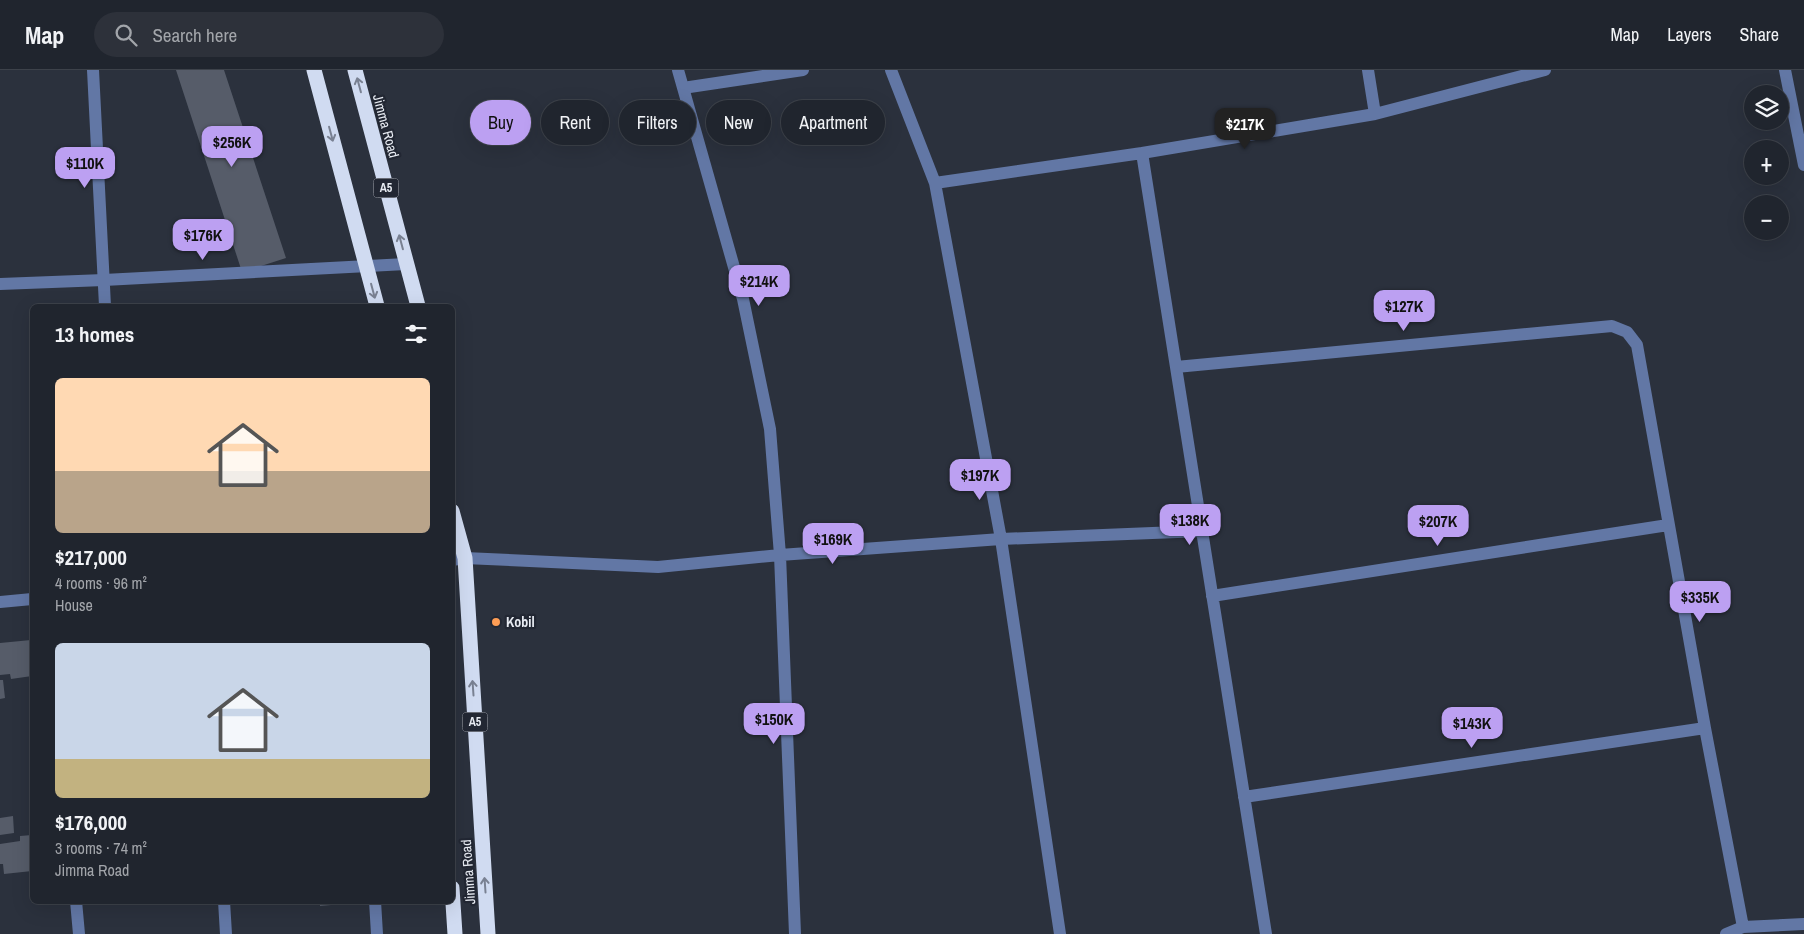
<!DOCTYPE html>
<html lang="en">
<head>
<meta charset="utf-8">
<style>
	body { margin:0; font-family:"Archivo Narrow",sans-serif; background:#2d313a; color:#f1f3f6; height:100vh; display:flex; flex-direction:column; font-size:19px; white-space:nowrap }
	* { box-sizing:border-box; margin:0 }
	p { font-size:16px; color:#a2a5aa }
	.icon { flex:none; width:28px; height:28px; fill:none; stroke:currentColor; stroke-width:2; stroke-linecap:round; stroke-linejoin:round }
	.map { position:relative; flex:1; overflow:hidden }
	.side { position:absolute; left:30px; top:234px; width:425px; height:600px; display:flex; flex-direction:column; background:#20252e; border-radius:8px; box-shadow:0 5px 20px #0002,0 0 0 1px #3d424a }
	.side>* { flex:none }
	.banner { position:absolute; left:470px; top:30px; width:475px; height:45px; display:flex; gap:10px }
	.fabs { position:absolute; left:1744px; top:15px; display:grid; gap:10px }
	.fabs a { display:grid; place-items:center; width:45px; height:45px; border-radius:50%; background:#20252e; box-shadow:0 5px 20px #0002,0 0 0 1px #3d424a; font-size:25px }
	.price { position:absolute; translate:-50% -42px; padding:0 11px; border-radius:10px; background:#bca0f2; color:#111; font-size:16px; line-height:32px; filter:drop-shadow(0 1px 2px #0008) }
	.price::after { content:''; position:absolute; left:50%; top:30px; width:15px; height:11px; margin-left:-8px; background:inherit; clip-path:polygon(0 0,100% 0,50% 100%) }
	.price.active { background:#222; color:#fff }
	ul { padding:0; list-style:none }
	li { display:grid; align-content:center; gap:10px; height:265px; padding:0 25px }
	li span { display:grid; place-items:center; height:155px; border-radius:8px; color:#555 }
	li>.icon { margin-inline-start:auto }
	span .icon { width:90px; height:90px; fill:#fffc; stroke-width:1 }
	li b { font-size:21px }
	h2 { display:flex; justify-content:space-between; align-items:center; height:60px; padding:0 25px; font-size:21px }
	.tag { padding:0 18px; border-radius:22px; background:#20252e; box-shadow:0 5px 20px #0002,0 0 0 1px #3d424a; font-size:18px; line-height:45px }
	.tag.active { background:#bca0f2; color:#111 }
	header { display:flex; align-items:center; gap:30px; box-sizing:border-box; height:70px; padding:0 25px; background:#20252e; border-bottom:1px solid #3d424a }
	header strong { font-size:24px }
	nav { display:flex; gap:28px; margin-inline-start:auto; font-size:18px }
	.search { width:350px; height:45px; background:#2d313a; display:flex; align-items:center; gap:12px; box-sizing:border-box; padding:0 18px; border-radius:28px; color:#a2a5aa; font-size:19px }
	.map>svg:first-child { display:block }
	.building { fill:#565c69 }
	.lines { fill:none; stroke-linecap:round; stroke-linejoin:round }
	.minor { stroke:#6277a5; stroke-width:12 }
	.highway { stroke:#d0dbf1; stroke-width:15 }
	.oneway { stroke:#798192 }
	.poi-dot { fill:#fd9d55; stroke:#222733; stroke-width:2 }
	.labels { text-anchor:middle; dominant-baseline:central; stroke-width:4.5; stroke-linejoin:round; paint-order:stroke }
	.shield { fill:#222733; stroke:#adb1b9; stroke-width:1 }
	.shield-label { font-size:12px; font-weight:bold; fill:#e8ecf3 }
	.street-label { font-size:14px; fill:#e8ecf3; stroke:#222733 }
	.poi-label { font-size:14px; font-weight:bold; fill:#e8ecf3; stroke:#222733; text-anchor:start }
</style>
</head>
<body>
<header>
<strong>Map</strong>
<div class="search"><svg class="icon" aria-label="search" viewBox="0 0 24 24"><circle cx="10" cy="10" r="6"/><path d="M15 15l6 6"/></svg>Search here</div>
<nav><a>Map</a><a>Layers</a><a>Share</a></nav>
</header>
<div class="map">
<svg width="1804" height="864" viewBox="0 0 1804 864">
	<rect width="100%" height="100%" fill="#2b313d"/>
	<path class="building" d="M 176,0 L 224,0 L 286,188 L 242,202 Z
		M 31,570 L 32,606 L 11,609 L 10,604 L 0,605 L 0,573 Z
		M 0,610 L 3,610 L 5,628 L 0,629 Z
		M 13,746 L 14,763 L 0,765 L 0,748 Z
		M 32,765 L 32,801 L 4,804 L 3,794 L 0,794 L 0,774 L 20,771 L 20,766 Z
		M 320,831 L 353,831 L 353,833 L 320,836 Z"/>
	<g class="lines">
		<path class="minor" d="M 93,0 L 105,236
			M 678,0 L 743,229 L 770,359 L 780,485 L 795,864
			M 891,0 L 935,113 L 1001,469 L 1060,864
			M 1368,0 L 1375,44
			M 1785,0 L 1804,95
			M 683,18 L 803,0
			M 1142,83 L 1266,864
			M 935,113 L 1142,83 L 1375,44 L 1545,0
			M 0,214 L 104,210 L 406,194
			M 1176,297 L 1612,256 L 1627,262 L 1637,275 L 1705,658 L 1743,857
			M 452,490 L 465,488 L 658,497 L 780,485 L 1001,469 L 1202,461
			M 1212,526 L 1668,455
			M 0,532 L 32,529
			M 1244,727 L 1705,658
			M 76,831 L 79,864
			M 224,831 L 226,864
			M 375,831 L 377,864
			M 1726,864 L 1743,857 L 1804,854"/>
		<path class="highway" d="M 314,0 L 377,236
			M 355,0 L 418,236
			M 452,441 L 465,488 L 488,864
			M 452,818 L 455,864"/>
	</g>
	<defs><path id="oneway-shaft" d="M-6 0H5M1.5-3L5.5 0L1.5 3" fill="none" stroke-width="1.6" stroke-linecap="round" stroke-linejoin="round" transform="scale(1.25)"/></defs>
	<g class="oneway">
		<use href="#oneway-shaft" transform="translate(359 15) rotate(-105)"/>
		<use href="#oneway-shaft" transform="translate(331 64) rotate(75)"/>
		<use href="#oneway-shaft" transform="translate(401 172) rotate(-105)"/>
		<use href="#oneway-shaft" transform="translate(373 221) rotate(75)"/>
		<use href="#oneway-shaft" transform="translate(473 618) rotate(-94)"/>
		<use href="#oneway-shaft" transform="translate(485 815) rotate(-94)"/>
	</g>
	<circle class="poi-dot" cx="496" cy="552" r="5"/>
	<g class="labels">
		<g class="shield">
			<rect x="373.5" y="108.5" width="25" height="19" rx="4"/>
			<rect x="462.5" y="642.5" width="25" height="19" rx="4"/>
		</g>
		<g class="shield-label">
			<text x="386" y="118">A5</text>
			<text x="475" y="652">A5</text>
		</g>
		<g class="street-label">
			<text transform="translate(386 56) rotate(75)">Jimma Road</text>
			<text transform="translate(468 802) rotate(-94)">Jimma Road</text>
		</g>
		<g class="poi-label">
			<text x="506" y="552">Kobil</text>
		</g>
	</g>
</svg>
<div class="fabs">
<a><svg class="icon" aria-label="layers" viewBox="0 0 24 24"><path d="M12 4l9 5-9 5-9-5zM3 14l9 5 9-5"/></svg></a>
<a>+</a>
<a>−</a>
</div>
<b class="price active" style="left:1245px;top:80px">$217K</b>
<b class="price" style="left:232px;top:98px">$256K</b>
<b class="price" style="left:85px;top:119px">$110K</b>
<b class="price" style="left:203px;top:191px">$176K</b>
<b class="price" style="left:759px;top:237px">$214K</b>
<b class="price" style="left:1404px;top:262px">$127K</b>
<b class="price" style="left:980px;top:431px">$197K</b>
<b class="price" style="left:1190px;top:476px">$138K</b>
<b class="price" style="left:1438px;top:477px">$207K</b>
<b class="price" style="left:833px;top:495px">$169K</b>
<b class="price" style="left:1700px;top:553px">$335K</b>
<b class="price" style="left:774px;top:675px">$150K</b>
<b class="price" style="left:1472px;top:679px">$143K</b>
<div class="banner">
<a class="tag active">Buy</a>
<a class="tag">Rent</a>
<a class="tag">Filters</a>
<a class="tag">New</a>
<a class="tag">Apartment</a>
</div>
<section class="side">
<h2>13 homes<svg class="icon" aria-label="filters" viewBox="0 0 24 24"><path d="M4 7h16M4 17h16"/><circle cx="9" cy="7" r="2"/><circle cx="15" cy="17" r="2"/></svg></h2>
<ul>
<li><span style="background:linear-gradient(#ffd9b3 60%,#b9a48a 0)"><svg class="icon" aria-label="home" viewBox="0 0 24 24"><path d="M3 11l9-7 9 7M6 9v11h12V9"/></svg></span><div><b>$217,000</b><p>4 rooms · 96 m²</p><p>House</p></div></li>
<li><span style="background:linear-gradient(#c9d6e8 75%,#c2b280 0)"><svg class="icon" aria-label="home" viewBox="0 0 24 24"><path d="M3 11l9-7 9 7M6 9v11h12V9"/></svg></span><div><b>$176,000</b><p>3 rooms · 74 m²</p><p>Jimma Road</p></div></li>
</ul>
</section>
</div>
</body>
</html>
